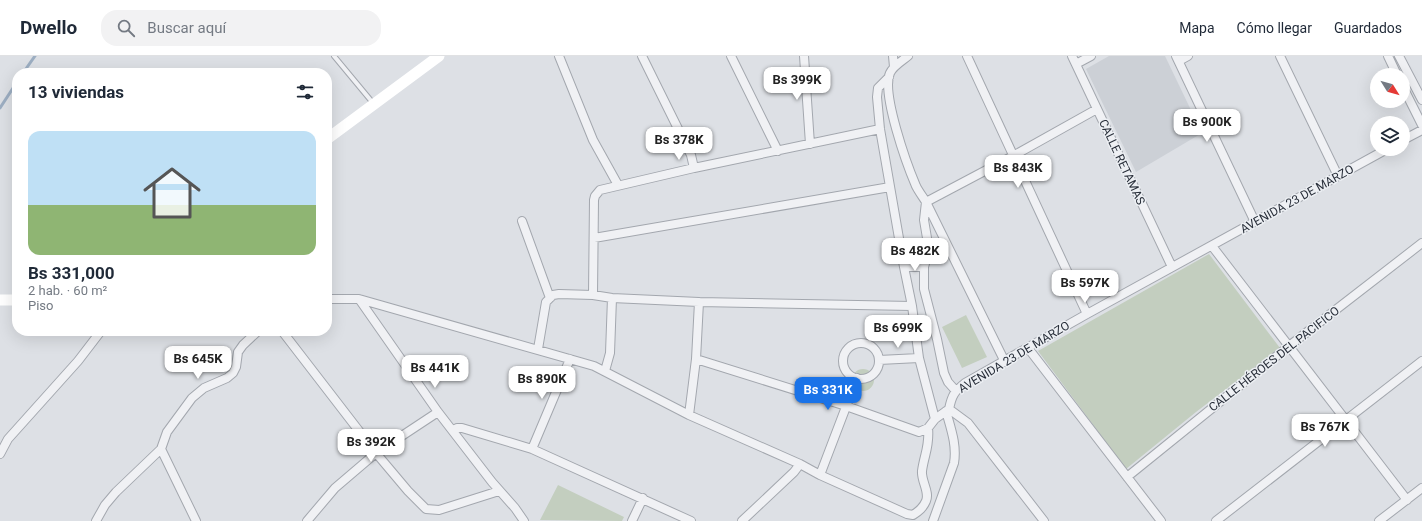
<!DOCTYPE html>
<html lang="es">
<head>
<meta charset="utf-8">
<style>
	body { margin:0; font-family:Roboto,sans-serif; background:#f2f2f3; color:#1f2937; height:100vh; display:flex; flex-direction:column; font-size:15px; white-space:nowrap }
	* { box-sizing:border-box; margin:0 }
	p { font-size:13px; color:#747a83 }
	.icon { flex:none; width:22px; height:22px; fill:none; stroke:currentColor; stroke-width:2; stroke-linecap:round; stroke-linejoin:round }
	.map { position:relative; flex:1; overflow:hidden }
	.side { position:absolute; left:12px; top:12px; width:320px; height:268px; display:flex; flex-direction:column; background:#fff; border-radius:16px; box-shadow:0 4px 16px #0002 }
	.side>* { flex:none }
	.needle { width:26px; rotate:127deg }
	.fabs { position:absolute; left:1370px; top:12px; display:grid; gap:8px }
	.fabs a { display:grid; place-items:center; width:40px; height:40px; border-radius:50%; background:#fff; box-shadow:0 4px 16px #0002; font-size:20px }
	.price { position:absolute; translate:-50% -34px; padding:0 9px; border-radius:8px; background:#fff; color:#222; font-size:13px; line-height:26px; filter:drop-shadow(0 1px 2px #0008) }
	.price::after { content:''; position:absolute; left:50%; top:24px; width:12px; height:9px; margin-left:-6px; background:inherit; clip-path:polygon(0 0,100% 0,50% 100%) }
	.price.on { background:#1a73e8; color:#fff }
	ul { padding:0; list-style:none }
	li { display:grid; align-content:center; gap:8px; height:212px; padding:0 16px }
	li+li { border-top:1px solid #e0e1e3 }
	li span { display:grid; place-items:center; height:124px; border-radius:12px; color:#555 }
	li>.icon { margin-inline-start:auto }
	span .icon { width:72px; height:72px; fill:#fffc; stroke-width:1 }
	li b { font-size:17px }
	h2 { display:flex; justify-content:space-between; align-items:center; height:48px; padding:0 16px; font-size:17px }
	header { display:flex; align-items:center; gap:24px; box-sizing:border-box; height:56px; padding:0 20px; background:#fff; border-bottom:1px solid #e0e1e3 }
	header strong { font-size:19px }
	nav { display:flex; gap:22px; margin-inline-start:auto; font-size:14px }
	.search { width:280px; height:36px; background:#f2f2f3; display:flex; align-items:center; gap:10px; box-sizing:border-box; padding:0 14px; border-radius:16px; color:#747a83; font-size:15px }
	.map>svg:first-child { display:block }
	.built { fill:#ccd0d6 }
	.green { fill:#c3cebf }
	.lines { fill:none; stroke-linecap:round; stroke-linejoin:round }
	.stream { stroke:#9caec2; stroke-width:3 }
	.lane-casing { stroke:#a3a7ae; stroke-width:6 }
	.street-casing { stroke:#a3a7ae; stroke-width:10 }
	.lane { stroke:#f0f1f4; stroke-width:4 }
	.street { stroke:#f0f1f4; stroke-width:8 }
	.secondary { stroke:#fff; stroke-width:11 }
	.labels { text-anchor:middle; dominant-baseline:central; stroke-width:3; stroke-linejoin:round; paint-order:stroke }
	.street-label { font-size:12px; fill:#292f3a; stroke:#eceff3 }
</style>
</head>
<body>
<header>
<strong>Dwello</strong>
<div class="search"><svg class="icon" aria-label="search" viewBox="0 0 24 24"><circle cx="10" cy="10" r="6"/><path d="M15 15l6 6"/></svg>Buscar aquí</div>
<nav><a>Mapa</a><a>Cómo llegar</a><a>Guardados</a></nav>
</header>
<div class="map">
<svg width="1422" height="465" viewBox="0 0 1422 465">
	<rect width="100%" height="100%" fill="#dde0e5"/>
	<path class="built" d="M 1109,0 L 1165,0 L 1202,77 L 1136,116 L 1086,13 Z"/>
	<path class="green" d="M 1209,198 L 1280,292 L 1196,356 L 1126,413 L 1038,295 Z
		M 966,259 L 987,301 L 962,312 L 942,271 Z
		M852 324a11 11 0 1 1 22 0a11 11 0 1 1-22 0Z
		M 558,429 L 624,461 L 622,465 L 540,464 Z"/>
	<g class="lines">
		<path class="stream" d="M 23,17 L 35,0
			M 0,52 L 17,26"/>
		<defs>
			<path id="lane" d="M 334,0 L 373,47"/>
			<path id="street" d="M 559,0 L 593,84 L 618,129
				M 642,0 L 691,99 L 694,112
				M 731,0 L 778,95
				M 804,0 L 810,88
				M 893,0 L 894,11
				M 908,0 C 902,5 893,10 890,17 C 881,37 907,109 916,130 C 919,136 923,141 926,146 L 1005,306
				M 967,0 L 1087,258
				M 1072,0 L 1172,211
				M 1176,0 L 1255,166
				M 1280,0 L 1338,120
				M 1388,0 L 1397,19
				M 1399,0 L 1422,44
				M 1179,5 L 1188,0
				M 1076,8 L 1091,0
				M 889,21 L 878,32 L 877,41 L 880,73 L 904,211 L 912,250 L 919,302 L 935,363
				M 1403,31 L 1422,69
				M 1403,84 L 1422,74
				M 522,165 L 550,242
				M 594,182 L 890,131
				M 1212,190 L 1407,444
				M 904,211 L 924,211
				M 593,239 L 594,144 L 595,140 L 600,134 L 694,112 L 880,73
				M 327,243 L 359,243 L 438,356 L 492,426 L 515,452 L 524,465
				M 359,243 L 594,310 L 689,359 L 800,408 L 820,419 L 907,458 L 913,459 C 919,455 923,452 926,445 C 930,436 921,425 922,415 C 924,399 930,390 928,372
				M 282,275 L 376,397 L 408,435 L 426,453 L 439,454 L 499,435
				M843 305a18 18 0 1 1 36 0a18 18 0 1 1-36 0Z
				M 1028,292 L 1161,465
				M 538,293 L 546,246 L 553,239 L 559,238 L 593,239 L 612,242 L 699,246 L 912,250
				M 696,303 L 846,350 L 919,376 L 928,372 L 935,363 L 949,353
				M 879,304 L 919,302
				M 605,315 L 610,297 L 612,242
				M 956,335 L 948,326 L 944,317 L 937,283 L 924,233 L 924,211 L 928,197 L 927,182 L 924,164 L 926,146 L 1013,100 L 1097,53
				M 689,359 L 696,303 L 699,246
				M 453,375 L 457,372 L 462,372 L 532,393 L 691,465
				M 161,393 L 196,465
				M 532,393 L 570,303
				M 0,398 L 8,383 L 78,305 L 101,275
				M 820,419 L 857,322
				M 1127,421 L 1289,290 L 1422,187
				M 96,465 L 105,449 L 116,436 L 161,393 L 167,376 L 192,342 L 204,332 L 227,322 L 233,317 L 236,311 L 238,296 L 243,289 L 258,275
				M 307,465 L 335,432 L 376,397 L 438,356
				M 632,465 L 643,442
				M 742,465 L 794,416 L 800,408
				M 933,465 L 954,407 C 957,389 951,373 946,355
				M 1044,465 L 968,367 L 949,353 C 952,339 954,336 965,327 L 1087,258 L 1387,93
				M 1216,465 L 1422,305
				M 1379,465 L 1422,432"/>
		</defs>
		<use href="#lane" class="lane-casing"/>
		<use href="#street" class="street-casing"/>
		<use href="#lane" class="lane"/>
		<use href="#street" class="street"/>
		<path class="secondary" d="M 327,83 L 439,0
			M 0,244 L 17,244"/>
	</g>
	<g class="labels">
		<g class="street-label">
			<text transform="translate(1122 106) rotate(65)">CALLE RETAMAS</text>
			<text transform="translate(1297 143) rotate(-29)">AVENIDA 23 DE MARZO</text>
			<text transform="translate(1014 301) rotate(-31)">AVENIDA 23 DE MARZO</text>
			<text transform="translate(1274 303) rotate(-38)">CALLE HÉROES DEL PACIFICO</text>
		</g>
	</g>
</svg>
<div class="fabs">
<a><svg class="needle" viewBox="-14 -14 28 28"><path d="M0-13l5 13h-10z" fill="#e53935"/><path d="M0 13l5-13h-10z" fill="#747a83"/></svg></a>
<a><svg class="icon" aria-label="layers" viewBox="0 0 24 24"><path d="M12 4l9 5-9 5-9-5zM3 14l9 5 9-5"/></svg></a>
</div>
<b class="price" style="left:797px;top:45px">Bs 399K</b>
<b class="price" style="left:1207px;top:87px">Bs 900K</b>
<b class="price" style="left:679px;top:105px">Bs 378K</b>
<b class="price" style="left:1018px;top:133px">Bs 843K</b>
<b class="price" style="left:915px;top:216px">Bs 482K</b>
<b class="price" style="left:1085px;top:248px">Bs 597K</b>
<b class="price" style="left:898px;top:293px">Bs 699K</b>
<b class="price" style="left:198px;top:324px">Bs 645K</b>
<b class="price" style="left:435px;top:333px">Bs 441K</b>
<b class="price" style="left:542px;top:344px">Bs 890K</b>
<b class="price on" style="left:828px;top:355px">Bs 331K</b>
<b class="price" style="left:1325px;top:392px">Bs 767K</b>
<b class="price" style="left:371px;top:407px">Bs 392K</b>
<section class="side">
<h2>13 viviendas<svg class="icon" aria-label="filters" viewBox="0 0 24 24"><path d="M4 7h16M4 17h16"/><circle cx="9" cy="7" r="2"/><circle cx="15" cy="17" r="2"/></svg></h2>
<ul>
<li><span style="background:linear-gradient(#bfe0f5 60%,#8fb573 0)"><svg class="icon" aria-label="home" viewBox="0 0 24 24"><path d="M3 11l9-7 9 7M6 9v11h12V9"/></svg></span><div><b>Bs 331,000</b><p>2 hab. · 60 m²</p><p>Piso</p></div></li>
</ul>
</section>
</div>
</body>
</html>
